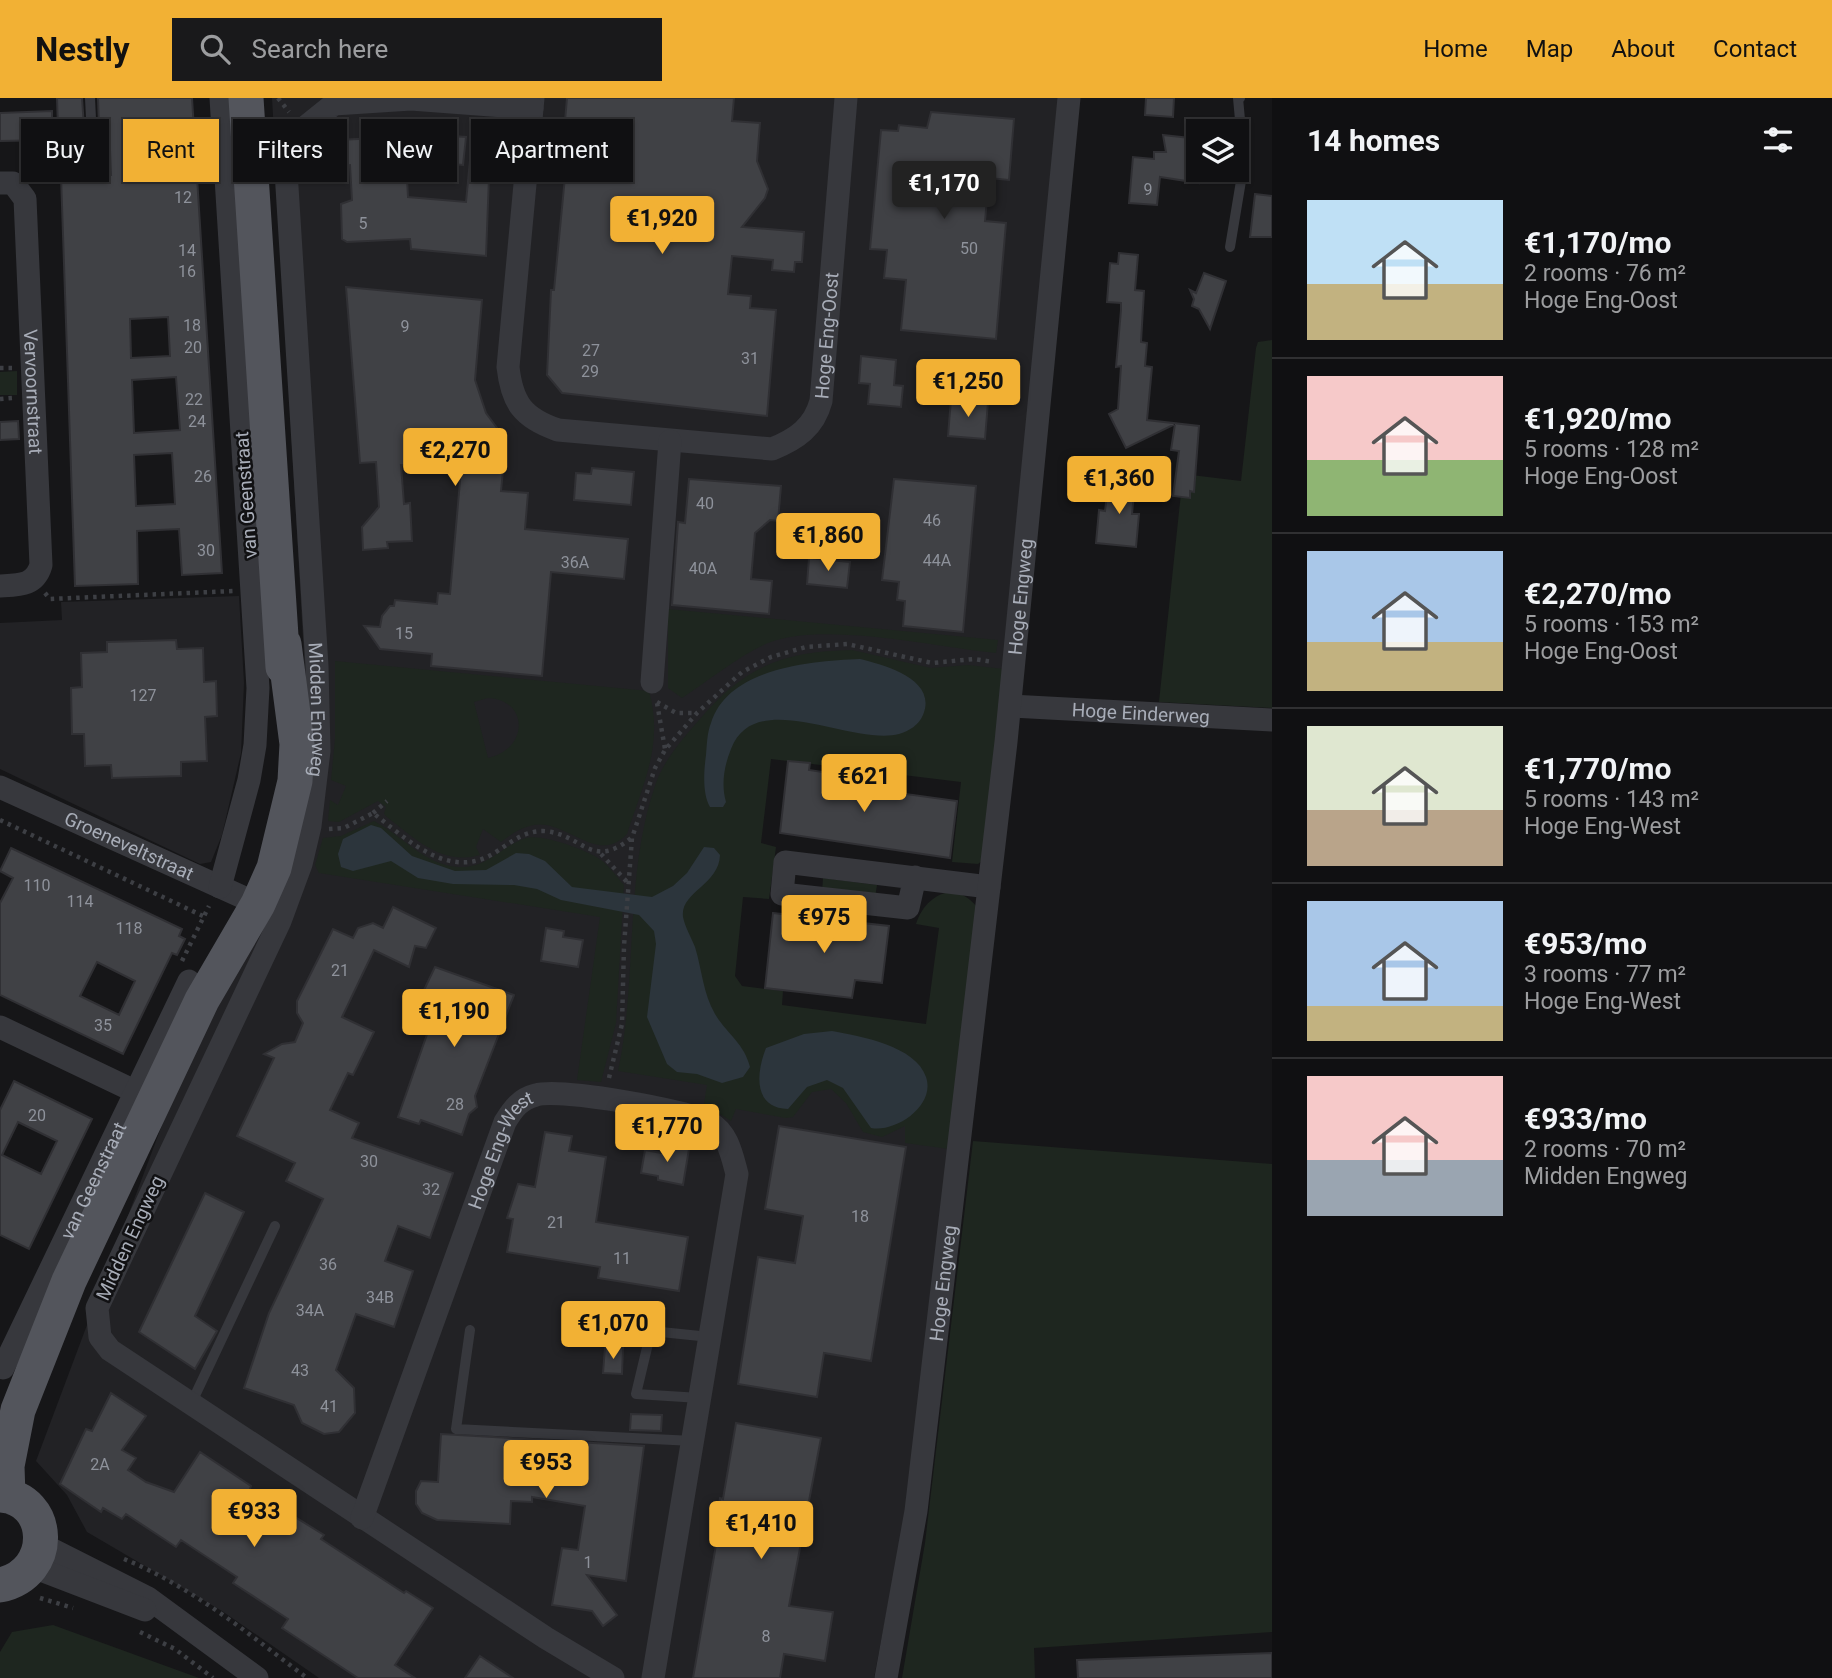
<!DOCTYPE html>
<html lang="en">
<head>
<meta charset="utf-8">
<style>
	body { margin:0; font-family:Roboto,sans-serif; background:#19191b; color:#f1f3f6; height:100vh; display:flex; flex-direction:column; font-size:26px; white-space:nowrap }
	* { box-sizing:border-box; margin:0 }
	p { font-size:23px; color:#9c9d9f }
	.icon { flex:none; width:38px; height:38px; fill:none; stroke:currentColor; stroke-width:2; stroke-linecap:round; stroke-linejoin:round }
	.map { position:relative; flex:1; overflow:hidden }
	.side { display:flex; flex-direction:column; background:#101012; width:560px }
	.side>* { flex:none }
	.top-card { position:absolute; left:21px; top:21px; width:665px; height:63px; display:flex; gap:14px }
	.fabs { position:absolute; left:1186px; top:21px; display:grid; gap:14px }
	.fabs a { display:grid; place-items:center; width:63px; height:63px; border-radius:0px; background:#101012; box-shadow:0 2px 5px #0004,0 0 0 2px #303032; font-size:35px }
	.price { position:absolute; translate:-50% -60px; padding:0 16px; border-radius:7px; background:#f2b134; color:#111; font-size:23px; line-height:46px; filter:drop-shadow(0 2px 4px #0008) }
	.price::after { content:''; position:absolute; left:50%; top:42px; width:21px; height:16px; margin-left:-10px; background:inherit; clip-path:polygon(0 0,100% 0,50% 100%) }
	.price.active { background:#222; color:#fff }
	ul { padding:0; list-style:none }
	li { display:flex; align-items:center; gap:21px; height:175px; padding:0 35px }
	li+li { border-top:2px solid #303032 }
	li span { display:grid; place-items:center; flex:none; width:196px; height:140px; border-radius:0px; color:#555 }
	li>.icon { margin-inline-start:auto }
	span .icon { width:84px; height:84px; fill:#fffc; stroke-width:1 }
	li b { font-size:30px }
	h2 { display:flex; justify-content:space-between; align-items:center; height:84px; padding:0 35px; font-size:30px }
	.chip { padding:0 24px; border-radius:0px; background:#101012; box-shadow:0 2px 5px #0004,0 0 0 2px #303032; font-size:24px; line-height:63px }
	.chip.active { background:#f2b134; color:#111 }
	header { display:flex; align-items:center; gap:42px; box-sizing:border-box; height:98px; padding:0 35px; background:#f2b134; color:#111 }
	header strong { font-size:33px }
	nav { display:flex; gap:38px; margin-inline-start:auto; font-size:24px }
	.search { width:490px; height:63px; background:#19191b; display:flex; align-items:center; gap:18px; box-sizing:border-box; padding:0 24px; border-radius:0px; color:#9c9d9f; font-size:26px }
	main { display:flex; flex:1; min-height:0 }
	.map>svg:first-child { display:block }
	.built { fill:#222225 }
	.green { fill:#1e261f; fill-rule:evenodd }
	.water { fill:#2c353c }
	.building { fill:#404145; stroke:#303034; stroke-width:2; fill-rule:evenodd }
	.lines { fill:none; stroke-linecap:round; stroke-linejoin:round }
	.path { stroke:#3d3f44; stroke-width:4.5; stroke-dasharray:3.5 5; stroke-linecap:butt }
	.lane { stroke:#37383d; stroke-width:10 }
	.street { stroke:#37383d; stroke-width:23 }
	.primary { stroke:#53555c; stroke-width:35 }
	.labels { text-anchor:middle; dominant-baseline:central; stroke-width:5; stroke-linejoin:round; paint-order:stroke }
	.number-label { font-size:16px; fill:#8e929b }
	.street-label { font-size:19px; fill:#a8adb8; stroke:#111113 }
</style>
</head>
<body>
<header>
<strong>Nestly</strong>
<div class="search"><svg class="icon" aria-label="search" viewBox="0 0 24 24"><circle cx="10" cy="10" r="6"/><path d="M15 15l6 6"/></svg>Search here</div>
<nav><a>Home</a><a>Map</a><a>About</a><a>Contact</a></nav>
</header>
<main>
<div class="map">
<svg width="1272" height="1580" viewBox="0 0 1272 1580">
	<rect width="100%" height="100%" fill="#161618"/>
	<path class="built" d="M 272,0 L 1069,0 L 1019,569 L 769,654 L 758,663 L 730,882 L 750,907 L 962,936 L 906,1413 L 874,1580 L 319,1580 L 222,1513 L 87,1434 L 67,1397 L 36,1363 L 168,1011 L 305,663 L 304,558 Z
		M 239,498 L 244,585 L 241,655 L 222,737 L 211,764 L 200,766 L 0,671 L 0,525 L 62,522 L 61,504 Z"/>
	<path class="green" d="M 1272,242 L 1272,610 L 1159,604 L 1183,376 L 1241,383 L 1256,250 L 1258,244 Z
		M 17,273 L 17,297 L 0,297 L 0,274 Z
		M 668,511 L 998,542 L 996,555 C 935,549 823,523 768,545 C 738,558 710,582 682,600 L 668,590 Z
		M 852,552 L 931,570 L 968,567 L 1004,571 L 983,762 L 978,766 L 952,764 L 961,684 L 771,661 L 761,745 L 776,749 L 769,801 L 743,799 L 735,878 L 742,888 L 783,893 L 782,907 L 926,926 L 939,830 L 916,826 C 925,797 955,781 977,809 L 949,1051 L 905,1045 L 905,1028 L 882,1039 L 863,1034 L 846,1005 L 831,991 L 812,994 L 793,1019 L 786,1020 L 736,1011 L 731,1023 L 704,1006 L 707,987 L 618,973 C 638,880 624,778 655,688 C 664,660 687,636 706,614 C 749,566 789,553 852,552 Z
		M 335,563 L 649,593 C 664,646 643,686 627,736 C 601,764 575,732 546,727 C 529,724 514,734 501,744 L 483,731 L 476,749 L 480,757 C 442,768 414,740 387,719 L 384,716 L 386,709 L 378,703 L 339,724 L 328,723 L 330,702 L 338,707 L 346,688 L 331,682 L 335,641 ZM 488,600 C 529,602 529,651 488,660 L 474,604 Z
		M 374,723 C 403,738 423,766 458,769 C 488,771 501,748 526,740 C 543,736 583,751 598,760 C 608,766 616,778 624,787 L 616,925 L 601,984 L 577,982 L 600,819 L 319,775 L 315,767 L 323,740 L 341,738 Z
		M 823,780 L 877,787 L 875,800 L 822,794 Z
		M 973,1043 L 1272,1066 L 1272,1534 L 1034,1550 L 1035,1580 L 902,1580 L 925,1445 Z
		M 53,1527 L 199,1580 L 0,1580 L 0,1554 L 12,1534 Z"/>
	<path class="water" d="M 860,561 C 884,567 938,581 923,617 C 919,627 909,633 899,636 C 851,648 755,588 731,651 C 724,668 721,687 726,704 L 723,709 L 710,709 C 702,695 704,672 706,657 C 707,646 707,635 711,625 C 728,569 813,563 860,561 Z
		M 371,727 L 381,730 L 412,758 L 455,773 L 486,772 L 516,755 L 529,756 L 545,763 L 572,789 L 652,799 L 673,788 L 687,775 L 704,749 L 714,750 L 720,757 C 719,787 680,794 683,819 C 685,829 691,839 695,849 C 702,872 703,895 715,916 C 727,936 744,945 750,969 L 743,979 L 722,985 L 697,976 L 677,974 L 667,966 L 647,919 L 656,846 L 654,833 L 639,817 L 561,802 L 537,791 L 514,787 L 453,786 L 418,780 L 391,763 L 353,773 L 341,769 L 338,756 L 343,741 Z
		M 832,933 C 860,938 916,948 926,979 C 936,1008 895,1035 871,1030 L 843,990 L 827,982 L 807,989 L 788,1011 C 753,1010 756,975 766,950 L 804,936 Z"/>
	<path class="building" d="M 57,0 L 82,0 L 84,29 L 58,30 Z
		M 98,0 L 192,0 L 222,475 L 182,477 L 179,431 L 137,433 L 138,486 L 75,488 L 61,78 L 111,77 L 109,28 L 99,28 ZM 168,219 L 170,258 L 131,260 L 130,221 ZM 176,279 L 180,332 L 134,335 L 132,282 ZM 172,355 L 175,406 L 136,408 L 134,357 Z
		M 567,0 L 734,0 L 732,23 L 760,25 L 757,63 L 768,91 L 765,100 L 742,129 L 804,134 L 802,164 L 795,164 L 794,174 L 772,172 L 773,162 L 732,158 L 728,196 L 751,198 L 750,210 L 776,212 L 767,318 L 562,295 L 547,277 L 551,192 L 554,192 L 567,58 L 562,57 Z
		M 1146,0 L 1174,0 L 1173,19 L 1145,17 Z
		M 52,13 L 52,42 L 0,43 L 0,15 Z
		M 931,14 L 1014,21 L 1009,82 L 989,80 L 985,123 L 1006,125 L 996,241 L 901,232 L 906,182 L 884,180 L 887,152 L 870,151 L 881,32 L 898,33 L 899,27 L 927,30 Z
		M 421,36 L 466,39 L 463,67 L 406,62 L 408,99 L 466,104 L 471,52 L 490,53 L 486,158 L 411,151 L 410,141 L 347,144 L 342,141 L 341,106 L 352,102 L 350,67 L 342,68 L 342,60 L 337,60 L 337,42 L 421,38 Z
		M 1163,37 L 1199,41 L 1199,85 L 1160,79 L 1157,107 L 1129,105 L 1133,59 L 1154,61 L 1154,54 L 1166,54 Z
		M 1255,96 L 1272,98 L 1272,139 L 1250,139 Z
		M 1119,155 L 1138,157 L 1135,192 L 1144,193 L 1141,244 L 1147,245 L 1145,268 L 1152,269 L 1147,322 L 1199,328 L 1194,394 L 1190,393 L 1190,400 L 1173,398 L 1179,353 L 1171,352 L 1175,326 L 1126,350 L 1109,316 L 1118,311 L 1121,268 L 1116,269 L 1121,212 L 1121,205 L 1107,204 L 1110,165 L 1118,166 Z
		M 1204,175 L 1226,183 L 1210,231 L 1199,211 L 1192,208 L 1194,201 L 1190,192 L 1196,195 Z
		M 346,189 L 482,202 L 475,282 L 486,315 L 506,342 L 501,393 L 528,395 L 525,431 L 628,441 L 624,481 L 551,474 L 542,578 L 431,568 L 432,556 L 380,551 L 364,528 L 380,529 L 382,518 L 390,508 L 394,508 L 395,502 L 437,506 L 438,495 L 450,496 L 461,372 L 401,367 L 404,406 L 410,405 L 412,443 L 387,444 L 388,450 L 363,452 L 362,429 L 379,409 L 376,364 L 360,365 Z
		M 861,258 L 896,262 L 894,287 L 903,288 L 901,309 L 868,306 L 870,286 L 859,285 Z
		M 951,301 L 988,304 L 985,341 L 948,338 Z
		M 18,323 L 19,341 L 0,342 L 0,324 Z
		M 592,370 L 634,374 L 631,407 L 574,402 L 576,375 L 591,376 Z
		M 689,381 L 781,388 L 778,423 L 770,422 L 755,435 L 751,481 L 772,483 L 769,516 L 672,507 L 678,424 L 685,425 Z
		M 894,381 L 976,388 L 963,534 L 903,528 L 905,503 L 897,502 L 899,484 L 882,482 Z
		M 1109,381 L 1135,384 L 1132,416 L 1139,416 L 1136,449 L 1096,445 L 1099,412 L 1105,413 Z
		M 809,460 L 850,464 L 847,490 L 807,486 Z
		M 176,542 L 177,551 L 203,550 L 204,584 L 216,583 L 217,618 L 205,619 L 207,663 L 181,664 L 181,678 L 112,680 L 111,667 L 85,668 L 84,636 L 72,636 L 71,590 L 82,589 L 81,555 L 107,554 L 107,544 Z
		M 788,663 L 810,665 L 809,672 L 863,680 L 862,690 L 957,703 L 950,760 L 780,735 Z
		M 11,750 L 182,831 L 179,838 L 185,841 L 177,857 L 172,855 L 123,956 L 0,897 L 0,805 L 13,780 L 0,773 ZM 97,864 L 135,883 L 119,917 L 80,898 Z
		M 393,809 L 436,830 L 426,850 L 415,848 L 409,869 L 374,852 L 342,919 L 374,934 L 353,977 L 348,975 L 330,1012 L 359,1025 L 352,1040 L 453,1075 L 430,1140 L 398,1128 L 385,1163 L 413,1173 L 394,1229 L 356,1216 L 336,1272 L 354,1290 L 355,1315 L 339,1334 L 324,1336 L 302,1325 L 294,1307 L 244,1290 L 269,1215 L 323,1101 L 286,1083 L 295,1065 L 237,1038 L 274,960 L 264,956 L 282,946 L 295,944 L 303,925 L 297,915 L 297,903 L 333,831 L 353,840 L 358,830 L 373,825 L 383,830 Z
		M 773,815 L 889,828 L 882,885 L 855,882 L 852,900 L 765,890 Z
		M 546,830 L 564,833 L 563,839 L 583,842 L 578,869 L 541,863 Z
		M 435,869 L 514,897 L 475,998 L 477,1009 L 469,1016 L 462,1037 L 421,1022 L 419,1026 L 398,1019 L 432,922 L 413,915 Z
		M 14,983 L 92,1021 L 29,1151 L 0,1137 L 0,1012 ZM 18,1024 L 57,1043 L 41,1076 L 2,1057 Z
		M 779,1028 L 906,1049 L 871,1263 L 824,1255 L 817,1299 L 738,1286 L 758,1159 L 795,1165 L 803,1118 L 765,1111 Z
		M 545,1034 L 572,1038 L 569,1053 L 606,1059 L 596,1124 L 688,1139 L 679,1193 L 598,1180 L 600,1169 L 507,1154 L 513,1121 L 507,1120 L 518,1086 L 535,1089 Z
		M 664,1047 L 689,1051 L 683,1087 L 658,1082 L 658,1078 L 641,1075 L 645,1052 L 662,1055 Z
		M 205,1095 L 244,1114 L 195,1218 L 217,1233 L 195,1271 L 139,1234 Z
		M 605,1249 L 623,1250 L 622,1276 L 603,1275 Z
		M 111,1295 L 146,1318 L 122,1352 L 136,1360 L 128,1372 L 146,1384 L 174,1394 L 200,1354 L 251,1388 L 250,1391 L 324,1437 L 321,1441 L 404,1495 L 406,1493 L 433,1510 L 395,1567 L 415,1580 L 358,1580 L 282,1530 L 288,1521 L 233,1485 L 237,1479 L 181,1442 L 176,1449 L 126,1416 L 122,1421 L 103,1410 L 101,1414 L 60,1386 L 86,1331 L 92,1333 Z
		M 631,1316 L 662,1317 L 661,1333 L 630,1332 Z
		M 736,1325 L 821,1340 L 789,1508 L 833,1514 L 825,1563 L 784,1556 L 780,1580 L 693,1580 L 716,1447 L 713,1447 L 720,1400 L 723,1401 Z
		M 441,1336 L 644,1348 L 626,1483 L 587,1477 L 617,1517 L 603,1528 L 592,1513 L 552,1507 L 562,1450 L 578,1452 L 585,1408 L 532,1399 L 532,1404 L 511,1403 L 510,1426 L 437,1422 L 422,1415 L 416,1406 L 416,1393 L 421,1383 L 438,1384 Z
		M 1272,1555 L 1272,1580 L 1078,1580 L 1077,1562 Z
		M 480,1558 L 513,1580 L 465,1580 Z"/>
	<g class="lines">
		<path class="path" d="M 278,0 L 289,14
			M 0,270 L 13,270
			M 0,301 L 13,300
			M 45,495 L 50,501 L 233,493
			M 657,604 L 676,615 L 697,615
			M 657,605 L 665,651
			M 373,715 L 387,703
			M 0,722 L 203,818
			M 329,731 L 344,730 L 373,715 C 408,742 450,784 496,754 C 511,744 524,733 543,733 C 582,735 591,773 631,740
			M 601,756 L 629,786
			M 182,863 L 209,808
			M 609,980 L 622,926 L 624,848 L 632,740 L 655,670 L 665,652 L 697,615 L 742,574 L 771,559 L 806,549 L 847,546 L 932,565 L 974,561 L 993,564
			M 124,1461 C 191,1488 250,1537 307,1580
			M 40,1500 L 73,1510
			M 140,1534 L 175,1551 L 213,1580"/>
		<path class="lane" d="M 13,85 L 44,65 L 93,62 L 90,0
			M 1230,149 L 1244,65 L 1238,0 L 1240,0
			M 624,1230 L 651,1233
			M 470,1232 L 456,1331 L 693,1343
			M 700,1300 L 636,1296 L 651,1233 L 710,1239
			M 191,1306 L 275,1128"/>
		<g class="street">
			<path id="s1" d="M 533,0 L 508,269 C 512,305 523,320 558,332 L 772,351 C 797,341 814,329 821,303 L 846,0"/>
			<path id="s2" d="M 532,10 L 411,1 L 334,6 L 303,31 L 292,48 L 286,73 L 317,568 L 319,653 L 310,728 L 301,766 L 280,823 L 97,1210 L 100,1239 L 110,1252 L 546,1540 L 613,1580"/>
			<path id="s3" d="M 0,85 L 13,85 L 25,101 L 41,467 C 35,488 19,487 0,488"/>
			<path d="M 652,584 L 670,343"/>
			<path id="s4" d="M 1010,608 L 1272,622"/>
			<path id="s5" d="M 0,689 L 258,806"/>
			<path d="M 915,779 L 908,810 L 782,796 L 785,764 L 989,789"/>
			<path d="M 220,789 L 249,682 L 255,647 L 258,590 L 221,0"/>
			<path d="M 0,929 L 149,1000"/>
			<path id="s6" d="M 3,1270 L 189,883"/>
			<path id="s7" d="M 362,1420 L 505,1024 C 513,1011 520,1001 536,997 C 560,990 688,1012 710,1025 C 728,1035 732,1058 737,1076 L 653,1580"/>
			<path d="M 41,1446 L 148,1500 L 257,1580"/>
			<path d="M 33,1469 L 145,1512"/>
			<path id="s8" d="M 886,1580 L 916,1413 L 1006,644 L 1069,0"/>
		</g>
		<path class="primary" d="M 246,0 L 283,569
			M 0,1397 C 52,1400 56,1475 0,1487
			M 8,1398 L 7,1368 L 18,1312 L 69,1183 L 202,902 L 258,806 L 274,770 L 295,683 L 297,646 L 284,546"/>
	</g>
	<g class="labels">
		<g class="number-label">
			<text x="1148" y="91">9</text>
			<text x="183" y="99">12</text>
			<text x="363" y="125">5</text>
			<text x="969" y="150">50</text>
			<text x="187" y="152">14</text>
			<text x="187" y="173">16</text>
			<text x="192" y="227">18</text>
			<text x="405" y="228">9</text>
			<text x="193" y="249">20</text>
			<text x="591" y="252">27</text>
			<text x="750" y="260">31</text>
			<text x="590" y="273">29</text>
			<text x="194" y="301">22</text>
			<text x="197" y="323">24</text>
			<text x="203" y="378">26</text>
			<text x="705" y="405">40</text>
			<text x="932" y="422">46</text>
			<text x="206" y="452">30</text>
			<text x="937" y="462">44A</text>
			<text x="575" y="464">36A</text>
			<text x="703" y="470">40A</text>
			<text x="404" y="535">15</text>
			<text x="143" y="597">127</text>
			<text x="37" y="787">110</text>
			<text x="80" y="803">114</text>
			<text x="129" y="830">118</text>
			<text x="340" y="872">21</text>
			<text x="103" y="927">35</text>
			<text x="455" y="1006">28</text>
			<text x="37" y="1017">20</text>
			<text x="369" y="1063">30</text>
			<text x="431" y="1091">32</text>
			<text x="860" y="1118">18</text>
			<text x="556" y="1124">21</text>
			<text x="622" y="1160">11</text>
			<text x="328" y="1166">36</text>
			<text x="380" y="1199">34B</text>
			<text x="310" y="1212">34A</text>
			<text x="300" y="1272">43</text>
			<text x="329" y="1308">41</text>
			<text x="100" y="1366">2A</text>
			<text x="588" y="1464">1</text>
			<text x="766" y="1538">8</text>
		</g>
		<g class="street-label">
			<text stroke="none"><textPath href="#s1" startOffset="709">Hoge Eng-Oost</textPath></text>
			<text stroke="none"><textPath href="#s3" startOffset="226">Vervoornstraat</textPath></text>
			<text transform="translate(246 397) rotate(-94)">van Geenstraat</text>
			<text stroke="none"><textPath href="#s8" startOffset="1090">Hoge Engweg</textPath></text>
			<text stroke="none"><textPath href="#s2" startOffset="824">Midden Engweg</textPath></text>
			<text stroke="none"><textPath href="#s4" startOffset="131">Hoge Einderweg</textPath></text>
			<text stroke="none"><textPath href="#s5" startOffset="142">Groeneveltstraat</textPath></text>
			<text stroke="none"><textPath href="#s7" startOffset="394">Hoge Eng-West</textPath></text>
			<text stroke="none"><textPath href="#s6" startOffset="208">van Geenstraat</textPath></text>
			<text transform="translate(130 1140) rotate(-65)">Midden Engweg</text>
			<text stroke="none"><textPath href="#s8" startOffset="399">Hoge Engweg</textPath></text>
		</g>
	</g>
</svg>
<div class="fabs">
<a><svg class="icon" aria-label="layers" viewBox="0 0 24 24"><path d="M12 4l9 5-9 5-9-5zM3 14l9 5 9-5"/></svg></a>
</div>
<b class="price active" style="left:944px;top:123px">€1,170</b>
<b class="price" style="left:662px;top:158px">€1,920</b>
<b class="price" style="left:968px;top:321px">€1,250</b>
<b class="price" style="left:455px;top:390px">€2,270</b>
<b class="price" style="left:1119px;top:418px">€1,360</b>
<b class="price" style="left:828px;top:475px">€1,860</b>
<b class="price" style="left:864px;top:716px">€621</b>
<b class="price" style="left:824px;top:857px">€975</b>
<b class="price" style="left:454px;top:951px">€1,190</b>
<b class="price" style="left:667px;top:1066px">€1,770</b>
<b class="price" style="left:613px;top:1263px">€1,070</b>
<b class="price" style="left:546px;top:1402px">€953</b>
<b class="price" style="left:254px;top:1451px">€933</b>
<b class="price" style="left:761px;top:1463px">€1,410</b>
<div class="top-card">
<a class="chip">Buy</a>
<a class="chip active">Rent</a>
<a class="chip">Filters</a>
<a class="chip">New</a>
<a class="chip">Apartment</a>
</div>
</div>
<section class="side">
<h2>14 homes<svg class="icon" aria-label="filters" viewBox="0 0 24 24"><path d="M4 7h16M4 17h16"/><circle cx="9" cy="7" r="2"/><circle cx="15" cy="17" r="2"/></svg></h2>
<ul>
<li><span style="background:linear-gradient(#bfe0f5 60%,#c2b280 0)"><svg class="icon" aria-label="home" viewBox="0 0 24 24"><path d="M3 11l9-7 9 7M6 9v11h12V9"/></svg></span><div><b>€1,170/mo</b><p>2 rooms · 76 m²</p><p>Hoge Eng-Oost</p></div></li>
<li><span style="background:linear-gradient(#f6c9c9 60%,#8fb573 0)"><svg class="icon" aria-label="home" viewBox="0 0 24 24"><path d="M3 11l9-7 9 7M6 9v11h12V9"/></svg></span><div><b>€1,920/mo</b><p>5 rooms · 128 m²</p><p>Hoge Eng-Oost</p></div></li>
<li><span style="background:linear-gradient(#a9c7e8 65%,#c2b280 0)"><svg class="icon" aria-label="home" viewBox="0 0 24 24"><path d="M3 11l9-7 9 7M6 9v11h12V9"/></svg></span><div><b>€2,270/mo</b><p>5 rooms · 153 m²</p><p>Hoge Eng-Oost</p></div></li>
<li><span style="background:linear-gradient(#dfe7d0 60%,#b9a48a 0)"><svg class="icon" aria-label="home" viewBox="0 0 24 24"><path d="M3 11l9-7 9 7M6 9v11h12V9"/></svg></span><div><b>€1,770/mo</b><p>5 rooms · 143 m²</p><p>Hoge Eng-West</p></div></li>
<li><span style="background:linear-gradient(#a9c7e8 75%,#c2b280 0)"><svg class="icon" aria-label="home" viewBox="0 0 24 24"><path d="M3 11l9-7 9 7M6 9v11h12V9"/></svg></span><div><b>€953/mo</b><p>3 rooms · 77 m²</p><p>Hoge Eng-West</p></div></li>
<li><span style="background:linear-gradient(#f6c9c9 60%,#9aa5b1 0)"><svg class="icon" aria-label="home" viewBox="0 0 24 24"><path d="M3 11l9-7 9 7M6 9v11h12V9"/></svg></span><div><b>€933/mo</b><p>2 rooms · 70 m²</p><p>Midden Engweg</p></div></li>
</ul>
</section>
</main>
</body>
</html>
